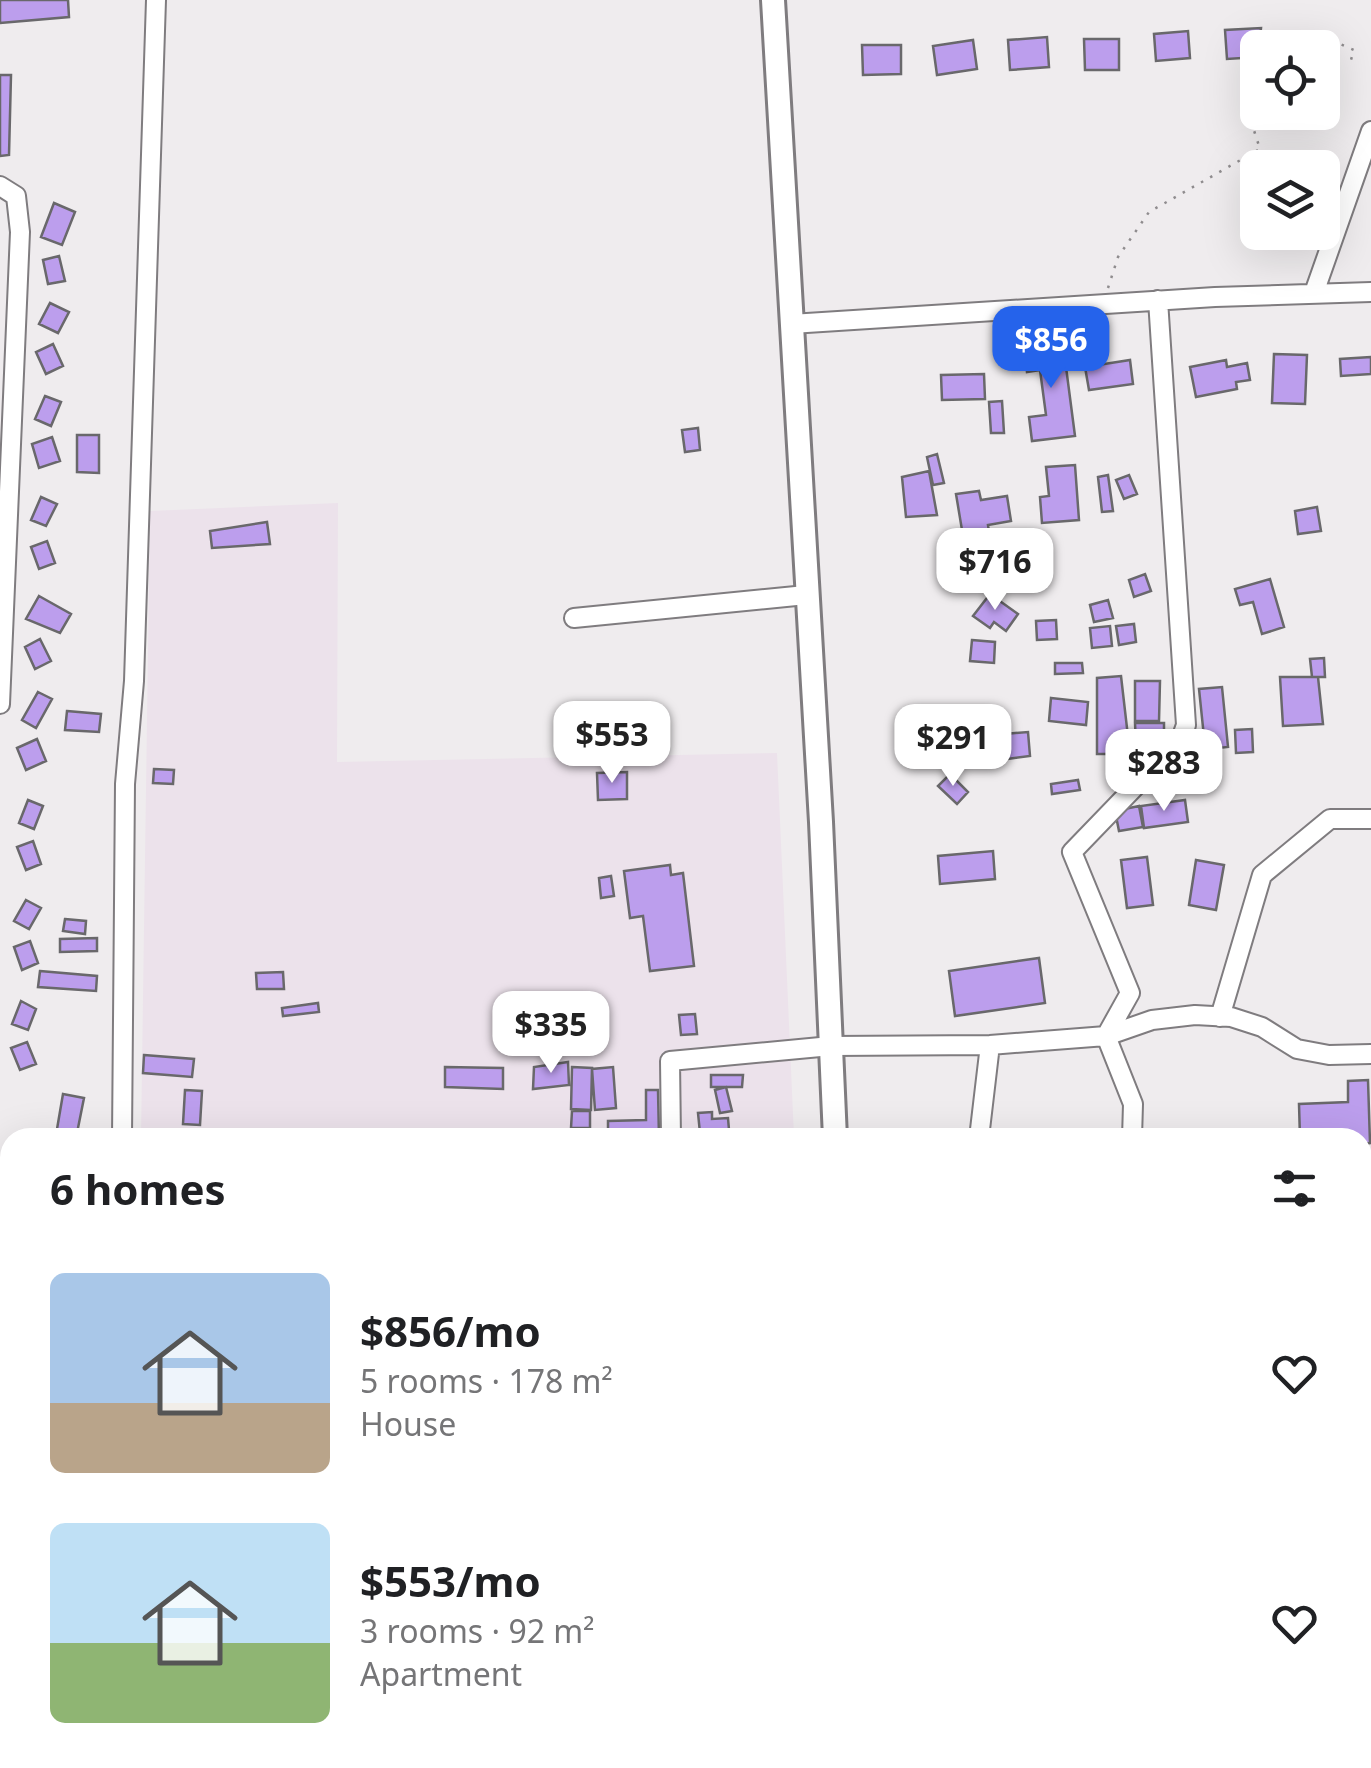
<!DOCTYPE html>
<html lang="en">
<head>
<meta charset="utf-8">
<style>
	body { margin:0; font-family:"Noto Sans",sans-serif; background:#f6f6f6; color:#202124; height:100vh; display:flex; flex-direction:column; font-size:38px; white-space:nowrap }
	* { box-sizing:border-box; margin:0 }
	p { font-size:32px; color:#757577 }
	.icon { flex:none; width:55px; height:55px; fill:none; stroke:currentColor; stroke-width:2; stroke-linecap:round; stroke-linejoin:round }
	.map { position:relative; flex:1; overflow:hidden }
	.drawer { position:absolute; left:0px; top:1128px; width:1372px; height:642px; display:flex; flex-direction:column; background:#fff; border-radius:30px 30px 0 0; box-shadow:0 10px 40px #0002 }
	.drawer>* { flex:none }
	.controls { position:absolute; left:1240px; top:30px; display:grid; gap:20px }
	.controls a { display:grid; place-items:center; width:100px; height:100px; border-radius:15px; background:#fff; box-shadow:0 10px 40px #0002; font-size:50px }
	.price { position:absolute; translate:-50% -85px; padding:0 22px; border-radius:20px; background:#fff; color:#222; font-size:32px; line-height:65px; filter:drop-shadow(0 2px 5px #0008) }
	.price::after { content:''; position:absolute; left:50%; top:60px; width:30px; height:22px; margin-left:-15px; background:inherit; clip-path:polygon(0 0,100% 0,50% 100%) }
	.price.active { background:#2563eb; color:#fff }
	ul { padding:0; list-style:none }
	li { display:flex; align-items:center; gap:30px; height:250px; padding:0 50px }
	li span { display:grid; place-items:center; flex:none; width:280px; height:200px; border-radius:15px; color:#555 }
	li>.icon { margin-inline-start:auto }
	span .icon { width:120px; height:120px; fill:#fffc; stroke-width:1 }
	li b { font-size:42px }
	h2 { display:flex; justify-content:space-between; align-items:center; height:120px; padding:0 50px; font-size:42px }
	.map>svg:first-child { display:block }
	.built { fill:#ece2eb }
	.building { fill:#bc9eed; stroke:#69686b; stroke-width:2.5 }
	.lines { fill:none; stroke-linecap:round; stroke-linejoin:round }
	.minor-casing { stroke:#7f7c7f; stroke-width:22 }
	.tertiary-casing { stroke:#7f7c7f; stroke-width:28 }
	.path { stroke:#8f8c8e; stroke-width:2.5; stroke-dasharray:2.5 8; stroke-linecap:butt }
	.minor { stroke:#fff; stroke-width:18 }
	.tertiary { stroke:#fff; stroke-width:22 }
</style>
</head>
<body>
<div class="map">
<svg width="1371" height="1768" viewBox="0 0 1371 1768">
	<rect width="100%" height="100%" fill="#efecee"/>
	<path class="built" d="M 338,503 L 337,762 L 777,753 L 794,1137 L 141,1138 L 150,511 Z
		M 133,1760 L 856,1760 L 858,1768 L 133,1768 Z"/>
	<path class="building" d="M 0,0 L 68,0 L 69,17 L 0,23 Z
		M 1261,28 L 1258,57 L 1227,59 L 1225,30 Z
		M 1188,31 L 1190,58 L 1156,61 L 1154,34 Z
		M 1047,37 L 1049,67 L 1010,70 L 1008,40 Z
		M 1084,39 L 1119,39 L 1119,70 L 1085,70 Z
		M 973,40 L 977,69 L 937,75 L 933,46 Z
		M 862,45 L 901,45 L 901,74 L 863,75 Z
		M 0,75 L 11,75 L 9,155 L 0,156 Z
		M 54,203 L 75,212 L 62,245 L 41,237 Z
		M 59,256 L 65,281 L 48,284 L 43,260 Z
		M 50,303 L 69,312 L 58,333 L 39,324 Z
		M 1048,340 L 1049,346 L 1063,344 L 1075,436 L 1032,441 L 1029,417 L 1046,415 L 1040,370 L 1027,372 L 1024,343 Z
		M 53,344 L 63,366 L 46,374 L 36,352 Z
		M 1274,354 L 1307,355 L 1305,404 L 1272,403 Z
		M 1371,357 L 1371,374 L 1341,376 L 1340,359 Z
		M 1130,360 L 1133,384 L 1089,390 L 1085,367 Z
		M 1226,360 L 1227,367 L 1247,363 L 1250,380 L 1236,382 L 1237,389 L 1196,397 L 1190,367 Z
		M 984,374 L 985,399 L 942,400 L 941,375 Z
		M 45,396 L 61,402 L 51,426 L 35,419 Z
		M 1002,401 L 1004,433 L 991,433 L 989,402 Z
		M 698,428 L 700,450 L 685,452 L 682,430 Z
		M 77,435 L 99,435 L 99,473 L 77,472 Z
		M 52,437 L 60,461 L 39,468 L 32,444 Z
		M 937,454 L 944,483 L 933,485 L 927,457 Z
		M 1075,465 L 1079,520 L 1042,523 L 1040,497 L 1049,496 L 1046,467 Z
		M 929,471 L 937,515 L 906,517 L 902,477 Z
		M 1108,475 L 1113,511 L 1102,512 L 1098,477 Z
		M 1129,475 L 1137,494 L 1124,499 L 1116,480 Z
		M 979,491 L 981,500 L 1007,496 L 1011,521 L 988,525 L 989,532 L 963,536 L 956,494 Z
		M 41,497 L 57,504 L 46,526 L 31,520 Z
		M 1317,507 L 1321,531 L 1298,534 L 1295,511 Z
		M 267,522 L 270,544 L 212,548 L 210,531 Z
		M 47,541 L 55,563 L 39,569 L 31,547 Z
		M 1145,574 L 1151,591 L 1134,597 L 1129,580 Z
		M 1270,579 L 1284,627 L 1262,634 L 1253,602 L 1240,605 L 1235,589 Z
		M 990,594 L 1018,614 L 1006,631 L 994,622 L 990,628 L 973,616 Z
		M 39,596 L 71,614 L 60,633 L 26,619 Z
		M 1108,600 L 1113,618 L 1094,622 L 1090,605 Z
		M 1056,620 L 1057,639 L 1037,640 L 1036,621 Z
		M 1134,624 L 1136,642 L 1119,645 L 1116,626 Z
		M 1110,626 L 1112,646 L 1092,648 L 1090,628 Z
		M 40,639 L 51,661 L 35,669 L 25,647 Z
		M 972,640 L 995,642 L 994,663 L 970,661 Z
		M 1324,658 L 1325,677 L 1312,677 L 1310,659 Z
		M 1055,663 L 1082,663 L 1083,673 L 1055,674 Z
		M 1121,676 L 1130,754 L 1097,754 L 1097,678 Z
		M 1280,677 L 1318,677 L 1323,724 L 1283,726 Z
		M 1135,681 L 1160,681 L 1159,721 L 1135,721 Z
		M 1222,687 L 1228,747 L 1200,750 L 1198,737 L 1204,737 L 1199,689 Z
		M 38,692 L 52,699 L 36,728 L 22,720 Z
		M 1051,698 L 1088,702 L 1086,725 L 1049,721 Z
		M 67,711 L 101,714 L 99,732 L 65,730 Z
		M 1135,723 L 1164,723 L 1164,745 L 1136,746 Z
		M 1252,729 L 1253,752 L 1236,753 L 1235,730 Z
		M 1028,732 L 1030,756 L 1007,759 L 1005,734 Z
		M 37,739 L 46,761 L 26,770 L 17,748 Z
		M 154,769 L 174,770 L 173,784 L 153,783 Z
		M 627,772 L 627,799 L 598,800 L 597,773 Z
		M 950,774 L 968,792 L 957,804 L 938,786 Z
		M 1078,780 L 1080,790 L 1052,794 L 1051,784 Z
		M 28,800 L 43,806 L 34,829 L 19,823 Z
		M 1185,800 L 1188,822 L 1144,828 L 1141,806 Z
		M 1139,806 L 1143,827 L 1119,831 L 1115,811 Z
		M 33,841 L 41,864 L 26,870 L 17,847 Z
		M 993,851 L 995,879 L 940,884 L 938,856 Z
		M 1147,857 L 1153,905 L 1127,908 L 1121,860 Z
		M 1196,860 L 1224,865 L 1216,910 L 1189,905 Z
		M 670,865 L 671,875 L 683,873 L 694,966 L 650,971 L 643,916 L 630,918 L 624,871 Z
		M 611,876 L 614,896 L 601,898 L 599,878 Z
		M 26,900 L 41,908 L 29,929 L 14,921 Z
		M 65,919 L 86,921 L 85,934 L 63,931 Z
		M 97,938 L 97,951 L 60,952 L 60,939 Z
		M 30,941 L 38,963 L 22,970 L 14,947 Z
		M 1039,958 L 1045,1003 L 955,1016 L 949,971 Z
		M 40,971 L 97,976 L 96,991 L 38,987 Z
		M 283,972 L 284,989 L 257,989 L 256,973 Z
		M 21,1001 L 36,1009 L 28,1030 L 12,1024 Z
		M 318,1003 L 319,1012 L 283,1016 L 282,1008 Z
		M 695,1014 L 697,1034 L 681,1035 L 679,1015 Z
		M 27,1042 L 36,1064 L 20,1070 L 11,1048 Z
		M 144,1055 L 194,1059 L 192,1077 L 143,1073 Z
		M 568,1062 L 569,1085 L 533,1089 L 534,1067 Z
		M 445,1067 L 503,1068 L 503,1089 L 445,1087 Z
		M 572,1067 L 592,1068 L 591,1110 L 571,1109 Z
		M 613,1067 L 616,1108 L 595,1110 L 592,1069 Z
		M 711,1075 L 743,1075 L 742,1087 L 711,1087 Z
		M 1368,1080 L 1370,1143 L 1362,1144 L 1362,1138 L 1300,1138 L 1299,1104 L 1348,1102 L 1348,1081 Z
		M 726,1087 L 732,1111 L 720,1113 L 715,1090 Z
		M 185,1090 L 202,1091 L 200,1125 L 183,1124 Z
		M 646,1090 L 658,1090 L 659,1138 L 608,1138 L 608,1121 L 646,1120 Z
		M 63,1094 L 84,1098 L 77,1133 L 57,1129 Z
		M 572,1111 L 590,1111 L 590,1128 L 571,1128 Z
		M 712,1112 L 712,1119 L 728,1118 L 729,1130 L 700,1133 L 698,1113 Z
		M 5,1452 L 10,1454 L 10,1485 L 0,1481 Z
		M 7,1548 L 10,1549 L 8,1581 L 0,1577 L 0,1561 Z
		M 9,1597 L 10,1622 L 2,1626 L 0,1601 Z
		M 1015,1760 L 1073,1760 L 1052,1768 L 1018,1768 Z"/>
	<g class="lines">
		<defs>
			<path id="minor" d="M 0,186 L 16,196 L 20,232 L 0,704
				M 1314,293 L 1371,131
				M 791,324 L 1215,297 L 1371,292
				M 574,618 L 806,595
				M 1220,1017 L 1262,875 L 1330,819 L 1371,819
				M 1106,1036 L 1130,993 L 1072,852 L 1181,739 L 1186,725 L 1158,300
				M 1106,1036 L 1133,1104 L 1132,1138
				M 122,1138 L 125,784 L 134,681 L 156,0
				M 671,1138 L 670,1061 L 831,1046 L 990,1045 L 1106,1036 L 1152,1020 L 1195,1015 L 1231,1017 L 1262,1027 L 1297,1049 L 1329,1055 L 1371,1054
				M 979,1138 L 990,1045
				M 1362,1316 L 1371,1316
				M 1362,1601 L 1371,1603
				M 987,1760 L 988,1768
				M 115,1768 L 115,1760
				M 579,1768 L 624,1760"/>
			<path id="tertiary" d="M 773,0 L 821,822 L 835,1138
				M 0,1284 L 10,1285
				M 892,1760 L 893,1768"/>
		</defs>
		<use href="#minor" class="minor-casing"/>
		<use href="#tertiary" class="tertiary-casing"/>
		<path class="path" d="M 1312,48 L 1333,41 L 1354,50 L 1350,63
			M 1108,288 L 1118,257 L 1149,212 L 1260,149 L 1248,112 L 1258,97"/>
		<use href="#minor" class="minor"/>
		<use href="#tertiary" class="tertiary"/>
	</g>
</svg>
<div class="controls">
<a><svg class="icon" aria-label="locate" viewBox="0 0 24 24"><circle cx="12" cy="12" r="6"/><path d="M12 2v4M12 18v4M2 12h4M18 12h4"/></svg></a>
<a><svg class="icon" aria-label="layers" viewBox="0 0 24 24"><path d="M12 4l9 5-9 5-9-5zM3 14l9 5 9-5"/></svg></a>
</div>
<b class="price active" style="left:1051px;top:391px">$856</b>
<b class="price" style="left:995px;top:613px">$716</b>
<b class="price" style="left:612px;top:786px">$553</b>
<b class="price" style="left:953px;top:789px">$291</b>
<b class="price" style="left:1164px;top:814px">$283</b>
<b class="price" style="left:551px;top:1076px">$335</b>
<section class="drawer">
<h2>6 homes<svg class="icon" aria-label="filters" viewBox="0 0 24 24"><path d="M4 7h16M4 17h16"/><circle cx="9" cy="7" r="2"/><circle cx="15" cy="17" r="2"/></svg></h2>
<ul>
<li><span style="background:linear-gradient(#a9c7e8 65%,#b9a48a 0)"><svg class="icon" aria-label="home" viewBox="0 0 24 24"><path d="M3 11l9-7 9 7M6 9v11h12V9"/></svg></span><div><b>$856/mo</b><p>5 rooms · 178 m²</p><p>House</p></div><svg class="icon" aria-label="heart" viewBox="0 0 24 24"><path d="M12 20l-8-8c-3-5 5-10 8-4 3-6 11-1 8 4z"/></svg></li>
<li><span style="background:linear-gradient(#bfe0f5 60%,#8fb573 0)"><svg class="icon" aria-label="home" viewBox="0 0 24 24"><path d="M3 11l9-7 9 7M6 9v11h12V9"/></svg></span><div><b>$553/mo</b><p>3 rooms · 92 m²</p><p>Apartment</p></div><svg class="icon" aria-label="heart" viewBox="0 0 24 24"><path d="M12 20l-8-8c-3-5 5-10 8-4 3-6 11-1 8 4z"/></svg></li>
</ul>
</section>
</div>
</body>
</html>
